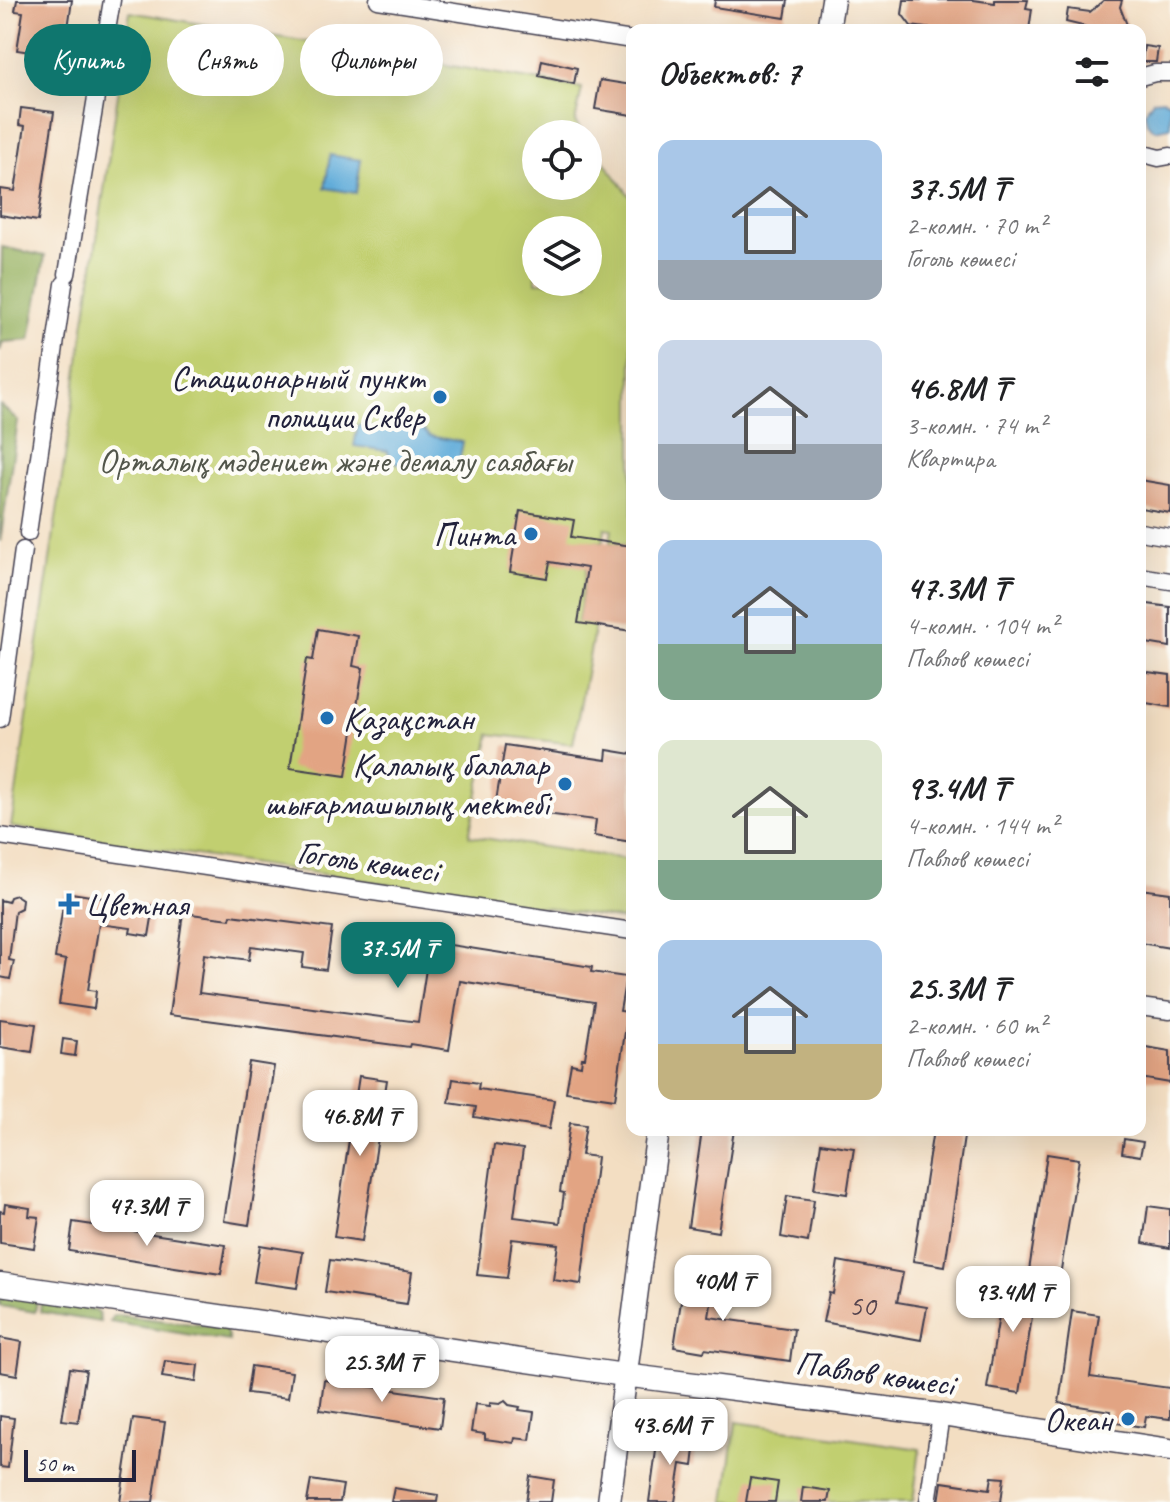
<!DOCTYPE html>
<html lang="ru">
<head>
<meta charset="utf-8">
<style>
	body { margin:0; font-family:Caveat,sans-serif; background:#f2f2f2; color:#202124; height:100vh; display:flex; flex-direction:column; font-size:30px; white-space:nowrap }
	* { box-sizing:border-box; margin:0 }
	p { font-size:26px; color:#757577 }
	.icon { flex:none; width:44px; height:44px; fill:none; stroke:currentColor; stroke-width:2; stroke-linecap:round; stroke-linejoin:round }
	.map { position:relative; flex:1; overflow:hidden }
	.sheet { position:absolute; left:626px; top:24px; width:520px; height:1112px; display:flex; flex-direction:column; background:#fff; border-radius:16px; box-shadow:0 8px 32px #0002 }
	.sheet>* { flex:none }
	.top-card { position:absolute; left:24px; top:24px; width:482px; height:72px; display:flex; gap:16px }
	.controls { position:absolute; left:522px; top:120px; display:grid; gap:16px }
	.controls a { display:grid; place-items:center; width:80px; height:80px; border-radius:50%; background:#fff; box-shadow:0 8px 32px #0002; font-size:40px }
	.scale { position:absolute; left:24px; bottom:20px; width:112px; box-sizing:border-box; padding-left:8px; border:4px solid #22223b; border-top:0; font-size:22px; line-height:28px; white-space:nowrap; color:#22223b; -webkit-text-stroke:6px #fdfcf7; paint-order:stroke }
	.price { position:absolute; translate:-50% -68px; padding:0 18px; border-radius:16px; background:#fff; color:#222; font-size:26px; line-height:52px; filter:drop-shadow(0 2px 4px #0008) }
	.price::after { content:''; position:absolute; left:50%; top:48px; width:24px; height:18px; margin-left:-12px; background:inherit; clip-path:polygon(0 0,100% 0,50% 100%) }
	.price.current { background:#0f766e; color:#fff }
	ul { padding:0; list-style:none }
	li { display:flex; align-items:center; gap:24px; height:200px; padding:0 32px }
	li span { display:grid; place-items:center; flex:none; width:224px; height:160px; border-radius:16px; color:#555 }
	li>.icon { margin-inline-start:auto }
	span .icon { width:96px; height:96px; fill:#fffc; stroke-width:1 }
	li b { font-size:34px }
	h2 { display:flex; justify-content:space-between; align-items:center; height:96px; padding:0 32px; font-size:34px }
	.chip { padding:0 28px; border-radius:36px; background:#fff; box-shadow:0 8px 32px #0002; font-size:28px; line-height:72px }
	.chip.current { background:#0f766e; color:#fff }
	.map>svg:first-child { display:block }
	.green { fill:#c1cf70; stroke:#727856; stroke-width:2; fill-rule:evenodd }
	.forest { fill:#98b262; stroke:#5d6a4e; stroke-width:2 }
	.water { fill:#61acd9; stroke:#42678a; stroke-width:2 }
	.building { fill:#e2a483 }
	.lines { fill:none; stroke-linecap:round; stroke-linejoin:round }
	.street-casing { stroke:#413e4f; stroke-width:19 }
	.secondary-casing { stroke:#413e4f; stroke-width:25 }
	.street { stroke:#fff; stroke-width:16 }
	.secondary { stroke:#fff; stroke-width:22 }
	.poi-dot { fill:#1f6fb2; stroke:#fdfcf7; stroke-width:3 }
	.labels { text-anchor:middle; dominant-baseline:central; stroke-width:8; stroke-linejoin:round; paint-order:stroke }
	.number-label { font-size:30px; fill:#52424d }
	.poi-label { font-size:34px; fill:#22223b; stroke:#fdfcf7; text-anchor:end }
	.park-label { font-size:34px; fill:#52564b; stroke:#fdfcf7 }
	.street-label { font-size:34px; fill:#22223b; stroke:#fdfcf7 }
</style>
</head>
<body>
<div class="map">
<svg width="1170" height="1502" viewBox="0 0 1170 1502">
	<rect width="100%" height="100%" fill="#fdfcf7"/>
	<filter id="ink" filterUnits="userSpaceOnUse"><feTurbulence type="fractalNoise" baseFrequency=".0125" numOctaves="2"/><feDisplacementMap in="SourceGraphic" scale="16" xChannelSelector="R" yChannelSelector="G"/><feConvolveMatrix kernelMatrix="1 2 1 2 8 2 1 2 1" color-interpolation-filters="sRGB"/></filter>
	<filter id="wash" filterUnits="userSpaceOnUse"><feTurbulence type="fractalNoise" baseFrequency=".006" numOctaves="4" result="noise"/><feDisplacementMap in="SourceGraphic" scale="32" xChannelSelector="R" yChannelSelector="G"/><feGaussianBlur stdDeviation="1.8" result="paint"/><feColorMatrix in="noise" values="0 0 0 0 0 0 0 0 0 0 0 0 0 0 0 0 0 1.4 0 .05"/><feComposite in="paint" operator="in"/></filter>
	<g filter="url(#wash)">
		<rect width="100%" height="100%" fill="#f3dec2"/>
		<path class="green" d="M 130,12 L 582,88 L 575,122 L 584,134 L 536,134 L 536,186 L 588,186 L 588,140 L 632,199 L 632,546 L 610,543 L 612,529 L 605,528 L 603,542 L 591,541 L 578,622 L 595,625 L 573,744 L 490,734 L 469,836 L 632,860 L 632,921 L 11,827 ZM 536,230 L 588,230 L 588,282 L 536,282 Z
			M 736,1422 L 920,1449 L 913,1502 L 725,1502 Z"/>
		<path class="forest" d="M 2,247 L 45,256 L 30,340 L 3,342 L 0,351 Z
			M 0,405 L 18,421 L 0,542 Z
			M 0,1295 L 37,1301 L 35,1312 L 0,1306 Z
			M 41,1302 L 94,1310 L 99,1313 L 100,1322 L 40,1312 Z
			M 117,1315 L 225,1328 L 229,1341 L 110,1322 L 112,1317 Z"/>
		<path class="water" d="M 1163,99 L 1170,102 L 1170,127 L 1155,130 L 1147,123 L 1145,112 L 1153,100 Z
			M 330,155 L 361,160 L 356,193 L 325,188 Z
			M 406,422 L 418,424 L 429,436 L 463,442 L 459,462 L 426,457 C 414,471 395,468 387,451 L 354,446 L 358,425 L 391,431 Z"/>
		<g id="blocks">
			<path class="building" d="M 17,0 L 72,0 L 64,57 L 17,50 L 23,12 L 15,11 Z
				M 715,0 L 788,0 L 785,18 L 714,7 Z
				M 904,0 L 973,0 L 995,3 L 995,0 L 1028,0 L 1026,8 L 1032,9 L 1029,30 L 940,30 L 911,26 L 902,14 Z
				M 1104,0 L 1122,0 L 1120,7 L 1129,30 L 1088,30 L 1087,27 L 1066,22 L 1068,9 L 1090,12 Z
				M 1144,46 L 1158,48 L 1156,62 L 1142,62 Z
				M 542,60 L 577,68 L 574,84 L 539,76 Z
				M 600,80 L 632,85 L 632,115 L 595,109 Z
				M 21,108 L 54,112 L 38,221 L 0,215 L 0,189 L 15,191 L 25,126 L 19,125 Z
				M 1140,480 L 1170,485 L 1170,513 L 1140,508 Z
				M 520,511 L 574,520 L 571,537 L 632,546 L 632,631 L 578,623 L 587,568 L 550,562 L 547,578 L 510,572 Z
				M 1140,603 L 1170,607 L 1170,647 L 1140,642 Z
				M 318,629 L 358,636 L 353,666 L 363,668 L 346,776 L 290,768 L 307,659 L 313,660 Z
				M 1140,671 L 1170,675 L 1170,707 L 1140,702 Z
				M 505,745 L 606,760 L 607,750 L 632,754 L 632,842 L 594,836 L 596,820 L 495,808 Z
				M 1140,889 L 1170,893 L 1170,948 L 1140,943 Z
				M 65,892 L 154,906 L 149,936 L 130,933 L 131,928 L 99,924 L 88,990 L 96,991 L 94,1009 L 59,1004 L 66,960 L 55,958 Z
				M 16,895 L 22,899 L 21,908 L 15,911 L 9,960 L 14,961 L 10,979 L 0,977 L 0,900 L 8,902 L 10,897 Z
				M 183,913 L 230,919 L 231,915 L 332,928 L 326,970 L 302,967 L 304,953 L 251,946 L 249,960 L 204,954 L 199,993 L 418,1022 L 426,969 L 388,963 L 389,958 L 357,954 L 360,932 L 431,939 L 431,942 L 592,967 L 591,972 L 626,977 L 620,1011 L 628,1012 L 615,1099 L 566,1092 L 571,1064 L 581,1066 L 582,1058 L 585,1058 L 594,1002 L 460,981 L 449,1050 L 410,1044 L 409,1047 L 169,1015 Z
				M 0,1019 L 36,1024 L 32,1052 L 0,1047 Z
				M 63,1039 L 77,1041 L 75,1056 L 61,1054 Z
				M 1140,1046 L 1170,1051 L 1170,1083 L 1140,1078 Z
				M 249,1062 L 274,1066 L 249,1225 L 224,1221 Z
				M 359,1076 L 387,1080 L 362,1241 L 334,1237 Z
				M 453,1079 L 479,1083 L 478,1089 L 554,1100 L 549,1129 L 474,1117 L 476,1107 L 449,1103 Z
				M 570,1123 L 586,1125 L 581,1155 L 597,1157 L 581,1284 L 553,1280 L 558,1244 L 512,1239 L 507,1278 L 477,1275 L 494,1145 L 523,1149 L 514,1217 L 560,1223 L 564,1193 L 560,1192 Z
				M 702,1130 L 734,1130 L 718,1232 L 688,1227 Z
				M 933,1130 L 965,1130 L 945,1266 L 913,1261 Z
				M 1124,1139 L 1143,1142 L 1140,1156 L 1122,1153 Z
				M 821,1143 L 854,1148 L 847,1194 L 814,1189 Z
				M 1047,1154 L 1079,1159 L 1059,1282 L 1028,1277 Z
				M 787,1196 L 814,1200 L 808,1242 L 781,1237 Z
				M 5,1204 L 30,1208 L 29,1216 L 39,1217 L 34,1248 L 0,1243 L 0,1211 L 4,1212 Z
				M 1148,1206 L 1170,1209 L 1170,1248 L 1143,1243 Z
				M 73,1222 L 226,1245 L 221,1274 L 69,1251 Z
				M 260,1245 L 303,1252 L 297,1288 L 254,1282 Z
				M 330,1260 L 412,1272 L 407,1304 L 325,1292 Z
				M 838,1261 L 903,1273 L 897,1302 L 927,1307 L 921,1340 L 823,1322 L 829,1293 L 833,1294 Z
				M 687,1262 L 717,1266 L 709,1317 L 794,1329 L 790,1361 L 705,1349 L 704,1352 L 674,1347 Z
				M 1006,1274 L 1038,1279 L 1020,1393 L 987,1388 Z
				M 1072,1311 L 1099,1315 L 1090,1377 L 1170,1388 L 1170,1419 L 1146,1416 L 1144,1427 L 1109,1422 L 1111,1411 L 1059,1403 Z
				M 0,1338 L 22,1342 L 17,1375 L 0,1372 Z
				M 165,1361 L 198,1365 L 196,1382 L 162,1377 Z
				M 251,1366 L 292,1372 L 288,1398 L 247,1393 Z
				M 70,1368 L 86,1370 L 78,1422 L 62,1420 Z
				M 324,1380 L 444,1397 L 440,1428 L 320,1410 Z
				M 505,1401 L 509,1405 L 520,1407 L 519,1410 L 534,1412 L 530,1440 L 515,1438 L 514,1443 L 485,1439 L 485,1434 L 471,1432 L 475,1404 L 490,1406 L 490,1403 L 500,1404 Z
				M 0,1416 L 14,1418 L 8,1468 L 0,1467 Z
				M 133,1418 L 165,1422 L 153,1502 L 120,1502 Z
				M 658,1436 L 696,1441 L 693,1466 L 681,1464 L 675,1502 L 649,1502 Z
				M 530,1476 L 554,1480 L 551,1502 L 526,1502 Z
				M 992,1477 L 1004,1478 L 1001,1502 L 939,1502 L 942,1482 L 990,1489 Z
				M 750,1478 L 778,1482 L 775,1502 L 746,1502 Z
				M 311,1480 L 343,1485 L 340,1502 L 307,1502 Z
				M 803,1487 L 830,1491 L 828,1502 L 801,1502 Z
				M 394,1488 L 438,1495 L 437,1502 L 391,1502 Z"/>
		</g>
	</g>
	<g filter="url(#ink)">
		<use href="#blocks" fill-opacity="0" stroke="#413e4f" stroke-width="2"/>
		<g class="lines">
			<defs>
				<path id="street" d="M 378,0 L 632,40
					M 1140,77 L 1155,73 L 1170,73
					M 1140,153 L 1159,158 L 1170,156
					M 67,274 L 112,0
					M 1140,532 L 1170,537
					M 28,533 L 64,284
					M 1140,576 L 1170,581
					M 0,719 L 23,550
					M 0,836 L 632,931
					M 1140,1007 L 1170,1011
					M 928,1502 L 941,1415"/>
				<path id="secondary" d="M 828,30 L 833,0
					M 0,1284 L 624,1375 L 941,1415 L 1170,1450
					M 609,1502 L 658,1130"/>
			</defs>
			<use href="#street" class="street-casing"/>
			<use href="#secondary" class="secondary-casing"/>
			<use href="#street" class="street"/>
			<use href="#secondary" class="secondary"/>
		</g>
	</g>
	<g class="poi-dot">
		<circle cx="440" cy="397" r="8"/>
		<circle cx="531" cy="534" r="8"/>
		<circle cx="327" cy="718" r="8"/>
		<circle cx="565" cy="784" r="8"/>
		<path d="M65 892h8v8h8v8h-8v8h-8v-8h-8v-8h8z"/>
		<circle cx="1128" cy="1419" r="8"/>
	</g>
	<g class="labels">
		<g class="number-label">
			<text x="862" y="1305">50</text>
		</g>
		<g class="poi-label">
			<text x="424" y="377">Стационарный пункт<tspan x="424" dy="39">полиции Сквер</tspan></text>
			<text x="515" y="534">Пинта</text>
			<text x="343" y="718" text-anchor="start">Қазақстан</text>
			<text x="549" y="764">Қалалық балалар<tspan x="549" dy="39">шығармашылық мектебі</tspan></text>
			<text x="85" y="904" text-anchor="start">Цветная</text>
			<text x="1112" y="1419">Океан</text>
		</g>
		<g class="park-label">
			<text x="335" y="460">Орталық мәдениет және демалу саябағы</text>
		</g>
		<g class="street-label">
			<text transform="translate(368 861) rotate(8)">Гоголь көшесі</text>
			<text transform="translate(875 1373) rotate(8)">Павлов көшесі</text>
		</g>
	</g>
</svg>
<div class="controls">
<a><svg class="icon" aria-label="locate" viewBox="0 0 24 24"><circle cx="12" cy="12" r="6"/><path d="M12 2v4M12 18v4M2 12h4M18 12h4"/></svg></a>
<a><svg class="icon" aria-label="layers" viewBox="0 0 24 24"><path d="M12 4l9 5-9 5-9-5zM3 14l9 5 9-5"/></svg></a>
</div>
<div class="scale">50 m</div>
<b class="price current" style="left:398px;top:990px">37.5M ₸</b>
<b class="price" style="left:360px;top:1158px">46.8M ₸</b>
<b class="price" style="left:147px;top:1248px">47.3M ₸</b>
<b class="price" style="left:723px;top:1323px">40M ₸</b>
<b class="price" style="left:1013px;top:1334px">93.4M ₸</b>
<b class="price" style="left:382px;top:1404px">25.3M ₸</b>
<b class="price" style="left:670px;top:1467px">43.6M ₸</b>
<div class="top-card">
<a class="chip current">Купить</a>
<a class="chip">Снять</a>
<a class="chip">Фильтры</a>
</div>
<section class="sheet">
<h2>Объектов: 7<svg class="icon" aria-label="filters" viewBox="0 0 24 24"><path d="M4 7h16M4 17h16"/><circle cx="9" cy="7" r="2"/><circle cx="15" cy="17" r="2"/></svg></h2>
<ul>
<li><span style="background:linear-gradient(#a9c7e8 75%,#9aa5b1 0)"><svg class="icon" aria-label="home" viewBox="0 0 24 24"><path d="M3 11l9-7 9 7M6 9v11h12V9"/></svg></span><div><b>37.5M ₸</b><p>2-комн. · 70 m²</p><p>Гоголь көшесі</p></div></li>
<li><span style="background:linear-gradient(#c9d6e8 65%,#9aa5b1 0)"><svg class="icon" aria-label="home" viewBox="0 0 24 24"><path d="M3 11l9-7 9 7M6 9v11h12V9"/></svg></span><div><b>46.8M ₸</b><p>3-комн. · 74 m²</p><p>Квартира</p></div></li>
<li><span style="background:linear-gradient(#a9c7e8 65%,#7fa58c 0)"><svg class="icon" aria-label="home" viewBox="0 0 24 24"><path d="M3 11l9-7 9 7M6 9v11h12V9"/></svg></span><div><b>47.3M ₸</b><p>4-комн. · 104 m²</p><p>Павлов көшесі</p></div></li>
<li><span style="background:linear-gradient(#dfe7d0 75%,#7fa58c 0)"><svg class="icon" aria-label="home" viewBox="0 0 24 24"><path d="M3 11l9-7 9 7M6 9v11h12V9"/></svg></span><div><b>93.4M ₸</b><p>4-комн. · 144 m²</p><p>Павлов көшесі</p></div></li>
<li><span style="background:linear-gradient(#a9c7e8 65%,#c2b280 0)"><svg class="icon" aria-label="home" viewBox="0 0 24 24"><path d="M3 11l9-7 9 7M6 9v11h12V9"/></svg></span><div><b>25.3M ₸</b><p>2-комн. · 60 m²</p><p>Павлов көшесі</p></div></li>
</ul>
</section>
</div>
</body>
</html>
